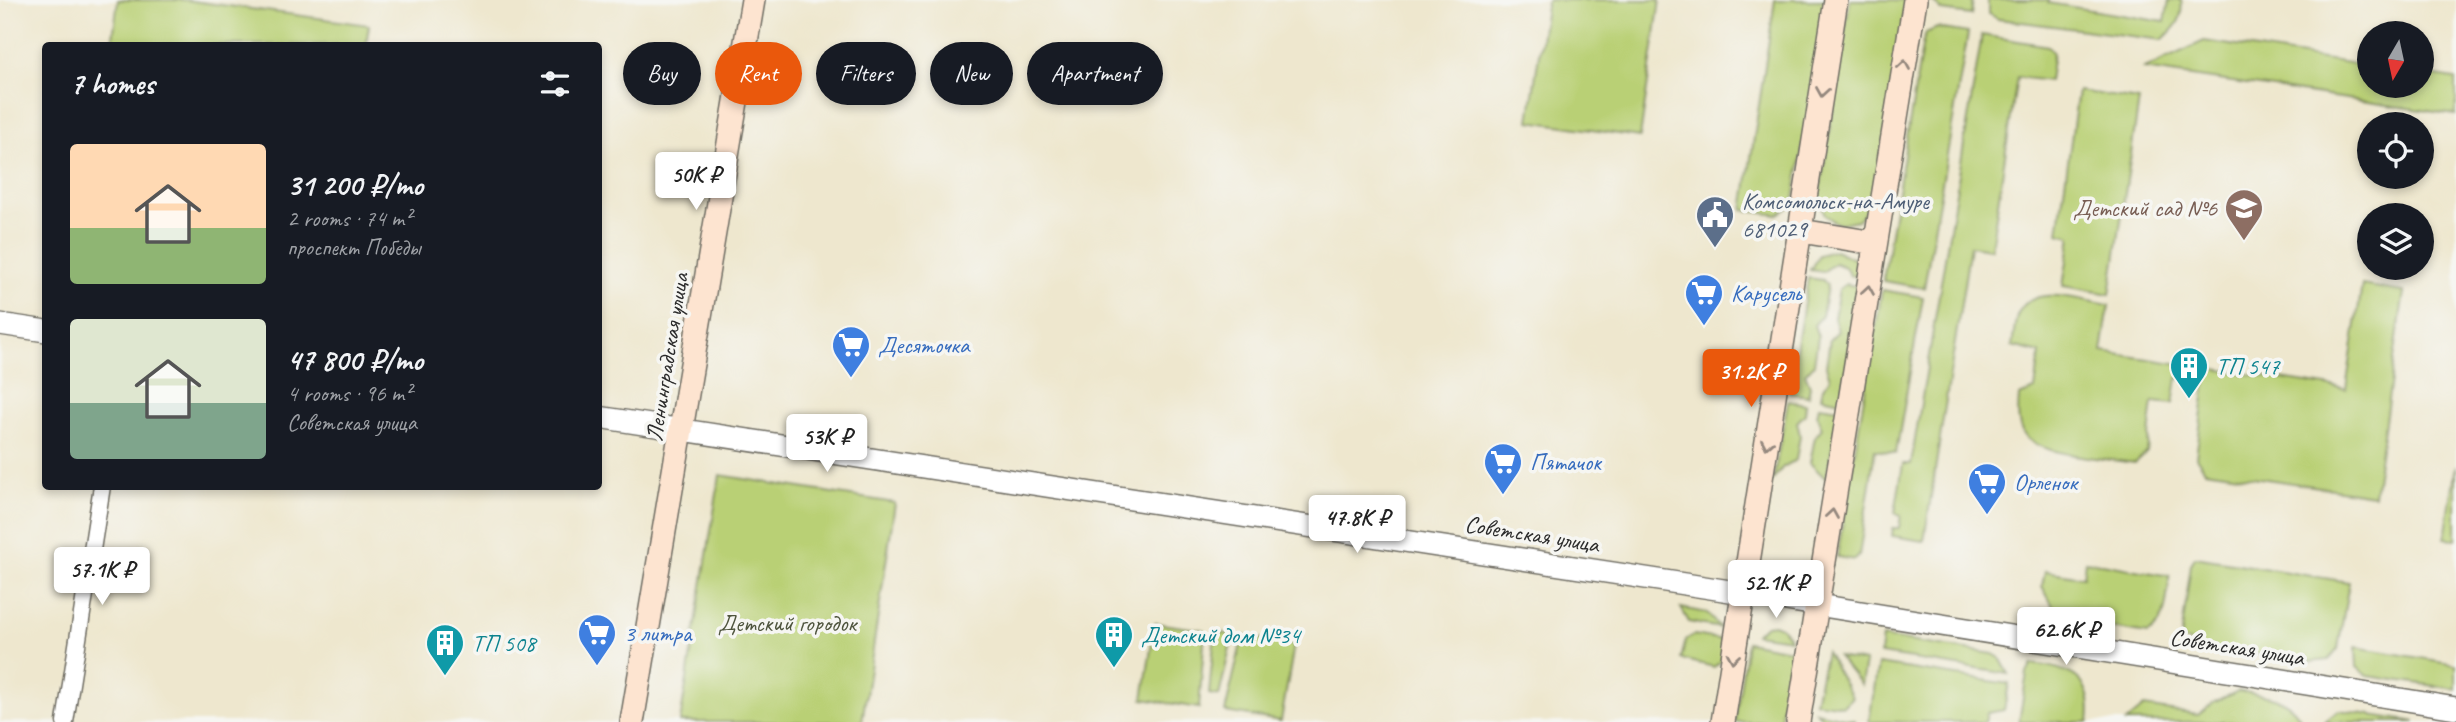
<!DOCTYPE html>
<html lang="en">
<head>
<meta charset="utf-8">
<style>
	body { margin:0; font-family:Caveat,sans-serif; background:#20242c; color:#f1f3f6; height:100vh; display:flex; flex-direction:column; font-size:26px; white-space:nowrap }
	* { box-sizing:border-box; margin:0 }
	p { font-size:23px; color:#9ea1a6 }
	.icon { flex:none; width:38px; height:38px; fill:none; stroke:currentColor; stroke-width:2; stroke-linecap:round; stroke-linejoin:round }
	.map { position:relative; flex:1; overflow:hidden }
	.panel { position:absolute; left:42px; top:42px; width:560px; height:448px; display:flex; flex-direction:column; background:#171b24; border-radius:7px; box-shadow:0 4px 10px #0003 }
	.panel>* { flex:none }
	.guide { position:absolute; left:623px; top:42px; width:665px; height:63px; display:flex; gap:14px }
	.needle { width:46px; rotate:189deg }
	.controls { position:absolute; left:2357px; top:21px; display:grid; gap:14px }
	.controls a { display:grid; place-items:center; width:77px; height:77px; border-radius:50%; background:#171b24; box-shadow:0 4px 10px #0003; font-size:35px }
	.price { position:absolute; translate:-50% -60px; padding:0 16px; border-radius:7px; background:#fff; color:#222; font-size:23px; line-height:46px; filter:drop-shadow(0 2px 4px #0008) }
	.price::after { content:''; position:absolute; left:50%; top:42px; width:21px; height:16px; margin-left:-10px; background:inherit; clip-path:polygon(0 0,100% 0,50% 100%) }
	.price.current { background:#ea580c; color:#fff }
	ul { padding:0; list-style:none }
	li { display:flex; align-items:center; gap:21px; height:175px; padding:0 28px }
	li span { display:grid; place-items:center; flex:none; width:196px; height:140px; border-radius:7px; color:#555 }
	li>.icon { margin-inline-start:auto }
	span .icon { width:84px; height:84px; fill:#fffc; stroke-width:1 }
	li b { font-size:30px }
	h2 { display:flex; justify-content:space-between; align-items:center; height:84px; padding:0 28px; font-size:30px }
	.tag { padding:0 24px; border-radius:32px; background:#171b24; box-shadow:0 4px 10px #0003; font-size:24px; line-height:63px }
	.tag.current { background:#ea580c; color:#fff }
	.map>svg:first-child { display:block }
	.green { fill:#b9d074; stroke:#727e50; stroke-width:2 }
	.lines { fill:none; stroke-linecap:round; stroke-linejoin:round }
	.minor-casing { stroke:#6f6d64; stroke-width:19 }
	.tertiary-casing { stroke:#6f6d64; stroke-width:24 }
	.secondary-casing { stroke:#6f6d64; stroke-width:26 }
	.minor { stroke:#fff; stroke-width:16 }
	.tertiary { stroke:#fff; stroke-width:21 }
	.secondary { stroke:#fde4d0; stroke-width:23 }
	.oneway { stroke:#94887e }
	.labels { text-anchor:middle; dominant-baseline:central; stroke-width:7; stroke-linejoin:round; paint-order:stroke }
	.service-label { font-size:24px; fill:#4e5e75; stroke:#f6f6f2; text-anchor:start }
	.education-label { font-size:24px; fill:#785e54; stroke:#f6f6f2; text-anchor:end }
	.shop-label { font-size:24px; fill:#366cbe; stroke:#f6f6f2; text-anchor:start }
	.street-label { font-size:24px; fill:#2b2b2b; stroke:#f6f6f2 }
	.culture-label { font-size:24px; fill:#0d838f; stroke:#f6f6f2; text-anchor:start }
	.park-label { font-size:24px; fill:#4e543d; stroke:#f6f6f2 }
</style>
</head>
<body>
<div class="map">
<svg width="2456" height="722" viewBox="0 0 2456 722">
	<rect width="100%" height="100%" fill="#f6f6f2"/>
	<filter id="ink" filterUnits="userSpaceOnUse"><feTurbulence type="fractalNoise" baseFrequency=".0143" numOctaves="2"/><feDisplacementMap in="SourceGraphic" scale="14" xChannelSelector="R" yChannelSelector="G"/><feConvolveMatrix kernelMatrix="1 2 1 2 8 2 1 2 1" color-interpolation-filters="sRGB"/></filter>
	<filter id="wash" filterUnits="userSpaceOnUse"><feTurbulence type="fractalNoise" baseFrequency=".00686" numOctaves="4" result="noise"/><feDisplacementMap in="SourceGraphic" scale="28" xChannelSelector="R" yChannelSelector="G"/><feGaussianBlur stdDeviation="1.57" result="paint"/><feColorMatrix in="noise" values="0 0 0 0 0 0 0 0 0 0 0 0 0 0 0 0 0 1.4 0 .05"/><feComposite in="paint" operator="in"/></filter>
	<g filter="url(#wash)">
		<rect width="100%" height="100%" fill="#eee7ce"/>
		<path class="green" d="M 118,0 L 185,0 L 369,25 L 366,45 L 112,45 Z
			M 1547,0 L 1660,0 L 1640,137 L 1529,121 Z
			M 1775,0 L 1828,0 L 1793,205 L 1777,215 L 1743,210 Z
			M 1850,0 L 1908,0 L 1875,204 L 1858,220 L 1838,224 L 1825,215 L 1819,197 Z
			M 1932,0 L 1973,0 L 1971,15 L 1942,11 Z
			M 1988,0 L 2048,0 L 2048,3 L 2165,22 L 2169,0 L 2181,0 C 2184,20 2175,28 2162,40 L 1998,19 L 1988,14 Z
			M 1937,28 L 1968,33 L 1924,288 L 1883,281 L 1923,41 L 1926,33 Z
			M 1982,35 L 2048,46 L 2053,52 L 2049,81 L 2017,77 L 1991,249 L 1970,246 L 1924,541 L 1892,536 L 1893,528 L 1899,528 L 1901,515 L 1895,513 L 1903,464 L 1911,464 Z
			M 2204,41 L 2369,66 L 2370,86 L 2422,86 L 2422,74 L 2456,79 L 2456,115 L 2144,69 Z
			M 2078,91 L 2139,100 L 2110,294 L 2063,286 L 2071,236 L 2058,233 Z
			M 1835,250 L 1856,260 L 1861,278 L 1849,275 L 1845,267 L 1835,263 L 1823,272 L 1810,270 L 1819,255 Z
			M 1808,278 L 1823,280 L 1827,286 L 1822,316 L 1814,325 L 1818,337 L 1814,364 L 1805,374 L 1810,386 L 1808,396 L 1789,393 Z
			M 1846,284 L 1860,287 L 1841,401 L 1821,397 L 1823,388 L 1830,378 L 1826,366 L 1830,339 L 1838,331 L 1834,318 L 1839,289 Z
			M 2362,285 L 2404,292 L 2374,495 L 2205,470 L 2196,457 L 2206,382 L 2177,378 L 2173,404 L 2153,402 L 2147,452 L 2135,463 C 2109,459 2045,456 2027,438 C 2016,427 2018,411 2019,396 L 2035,390 L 2040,353 L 2012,346 C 2014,336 2014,323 2018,314 C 2032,282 2082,301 2109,305 L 2102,352 L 2346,389 Z
			M 1882,290 L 1923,297 L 1896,453 L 1875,450 L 1859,556 L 1855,560 L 1837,557 Z
			M 1788,401 L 1806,404 L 1805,414 L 1797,422 L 1800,435 L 1796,460 L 1783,467 L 1773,480 Z
			M 1819,406 L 1840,409 L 1826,479 L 1810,463 L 1815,437 L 1822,428 L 1817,416 Z
			M 2456,465 L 2456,539 L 2445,538 Z
			M 720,475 L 895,503 L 862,722 L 680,722 Z
			M 2195,557 L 2349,582 L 2338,649 L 2329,660 L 2308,662 L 2196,645 L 2181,639 L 2191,564 Z
			M 2085,561 L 2170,576 C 2166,597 2168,624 2147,634 L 2072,621 L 2054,608 L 2042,586 L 2045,571 L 2083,577 Z
			M 1681,608 L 1707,613 L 1720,628 L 1689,622 Z
			M 1155,623 L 1205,630 L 1199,708 L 1143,699 Z
			M 1774,624 L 1781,627 L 1790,639 L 1755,634 L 1766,625 Z
			M 1215,632 L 1233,635 L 1219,696 L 1209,694 Z
			M 1694,635 L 1725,640 L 1721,661 L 1714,667 L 1681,659 L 1686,640 Z
			M 1243,636 L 1294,645 L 1281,721 L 1225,712 Z
			M 1882,637 L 1993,654 L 2000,658 L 2009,674 L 1880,654 Z
			M 1747,642 L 1791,650 L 1780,722 L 1735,722 Z
			M 2356,647 L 2456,664 L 2456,689 L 2368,676 L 2357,667 Z
			M 1826,652 L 1852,697 L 1843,706 L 1815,702 Z
			M 1838,657 L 1865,662 L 1861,685 Z
			M 1878,664 L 2009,684 L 2004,710 L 1987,713 L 1985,722 L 1869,722 Z
			M 2032,664 C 2070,668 2095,678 2089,722 L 2019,722 L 2027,673 Z
			M 2238,691 C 2265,696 2290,695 2302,722 L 2126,722 L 2144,707 L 2198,715 L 2215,702 Z
			M 2339,710 L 2416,722 L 2324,722 Z
			M 1816,712 L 1854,720 L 1854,722 L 1827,722 Z"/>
	</g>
	<g filter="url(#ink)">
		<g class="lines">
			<defs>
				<path id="minor" d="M 65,722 L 102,486"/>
				<path id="tertiary" d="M 0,324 L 46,331
					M 598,417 L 1743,593 L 2456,708"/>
				<path id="secondary" d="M 1801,231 L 1875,243
					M 632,722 L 753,0
					M 1723,722 L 1836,0
					M 1798,722 L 1915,0"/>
			</defs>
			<use href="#minor" class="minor-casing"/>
			<use href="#tertiary" class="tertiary-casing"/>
			<use href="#secondary" class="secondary-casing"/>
			<use href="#minor" class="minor"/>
			<use href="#tertiary" class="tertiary"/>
			<use href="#secondary" class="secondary"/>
		</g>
		<defs><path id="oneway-chevron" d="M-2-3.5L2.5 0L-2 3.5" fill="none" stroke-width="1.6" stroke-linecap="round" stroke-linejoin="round" transform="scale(1.75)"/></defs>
		<g class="oneway">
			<use href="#oneway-chevron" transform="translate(1904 65) rotate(-81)"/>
			<use href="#oneway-chevron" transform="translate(1822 92) rotate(99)"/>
			<use href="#oneway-chevron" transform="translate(1868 290) rotate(-81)"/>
			<use href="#oneway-chevron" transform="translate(1767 444) rotate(100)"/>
			<use href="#oneway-chevron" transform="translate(1832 514) rotate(-81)"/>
			<use href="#oneway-chevron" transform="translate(1733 658) rotate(99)"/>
		</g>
	</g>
	<defs>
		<symbol id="school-pin" viewBox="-11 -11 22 30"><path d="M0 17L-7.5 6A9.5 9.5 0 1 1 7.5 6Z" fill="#8d6e63" stroke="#f6f6f2"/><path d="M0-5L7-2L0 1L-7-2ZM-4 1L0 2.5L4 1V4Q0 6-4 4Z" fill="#fff"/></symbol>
		<symbol id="civic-pin" viewBox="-11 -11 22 30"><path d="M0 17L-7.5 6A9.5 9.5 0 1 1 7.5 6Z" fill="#5c6f8a" stroke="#f6f6f2"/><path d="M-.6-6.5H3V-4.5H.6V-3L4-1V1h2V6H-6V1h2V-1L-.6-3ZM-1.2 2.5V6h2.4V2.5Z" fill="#fff"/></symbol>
		<symbol id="supermarket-pin" viewBox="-11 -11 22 30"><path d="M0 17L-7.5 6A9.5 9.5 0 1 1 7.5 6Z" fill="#3f7fe0" stroke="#f6f6f2"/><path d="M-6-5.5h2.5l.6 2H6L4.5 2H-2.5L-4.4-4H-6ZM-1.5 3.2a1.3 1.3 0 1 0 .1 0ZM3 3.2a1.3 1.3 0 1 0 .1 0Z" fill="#fff"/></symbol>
		<symbol id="building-pin" viewBox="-11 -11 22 30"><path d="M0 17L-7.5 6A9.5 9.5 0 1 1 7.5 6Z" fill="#0f9aa8" stroke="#f6f6f2"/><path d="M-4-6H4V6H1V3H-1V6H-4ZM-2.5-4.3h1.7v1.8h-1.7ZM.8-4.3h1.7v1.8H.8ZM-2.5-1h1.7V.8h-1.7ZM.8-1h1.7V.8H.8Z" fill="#fff"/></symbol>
	</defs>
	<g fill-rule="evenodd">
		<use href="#school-pin" x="2222" y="186" width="44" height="60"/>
		<use href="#civic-pin" x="1693" y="193" width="44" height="60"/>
		<use href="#supermarket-pin" x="1682" y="271" width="44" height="60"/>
		<use href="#supermarket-pin" x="829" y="323" width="44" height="60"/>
		<use href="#building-pin" x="2167" y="344" width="44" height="60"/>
		<use href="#supermarket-pin" x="1481" y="440" width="44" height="60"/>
		<use href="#supermarket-pin" x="1965" y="460" width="44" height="60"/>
		<use href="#supermarket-pin" x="575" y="611" width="44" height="60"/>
		<use href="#building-pin" x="1092" y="613" width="44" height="60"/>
		<use href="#building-pin" x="423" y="621" width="44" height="60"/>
	</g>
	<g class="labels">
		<g class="service-label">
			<text x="1742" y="201">Комсомольск-на-Амуре<tspan x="1742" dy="28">681029</tspan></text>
		</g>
		<g class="education-label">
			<text x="2217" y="208">Детский сад №6</text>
		</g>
		<g class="shop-label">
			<text x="1731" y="293">Карусель</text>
			<text x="878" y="345">Десяточка</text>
			<text x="1530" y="462">Пятачок</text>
			<text x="2014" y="482">Орленок</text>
			<text x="624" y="633">3 литра</text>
		</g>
		<g class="street-label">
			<text transform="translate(667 357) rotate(-81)">Ленинградская улица</text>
			<text transform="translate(1532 534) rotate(9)">Советская улица</text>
			<text transform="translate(2237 647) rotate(9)">Советская улица</text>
		</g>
		<g class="culture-label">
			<text x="2216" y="366">ТП 547</text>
			<text x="1141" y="635">Детский дом №34</text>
			<text x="472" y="643">ТП 508</text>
		</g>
		<g class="park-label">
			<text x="787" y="623">Детский городок</text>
		</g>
	</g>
</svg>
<div class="controls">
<a><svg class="needle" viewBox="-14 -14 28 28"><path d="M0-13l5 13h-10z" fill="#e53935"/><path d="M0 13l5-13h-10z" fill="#9ea1a6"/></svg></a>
<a><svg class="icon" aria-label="locate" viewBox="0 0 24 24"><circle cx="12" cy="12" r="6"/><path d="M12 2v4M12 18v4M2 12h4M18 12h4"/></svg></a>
<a><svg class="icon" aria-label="layers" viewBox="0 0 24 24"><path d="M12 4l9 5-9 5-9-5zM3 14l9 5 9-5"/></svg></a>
</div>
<b class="price" style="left:696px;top:212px">50K ₽</b>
<b class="price current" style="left:1751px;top:409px">31.2K ₽</b>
<b class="price" style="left:827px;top:474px">53K ₽</b>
<b class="price" style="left:1357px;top:555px">47.8K ₽</b>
<b class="price" style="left:102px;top:607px">57.1K ₽</b>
<b class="price" style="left:1776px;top:620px">52.1K ₽</b>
<b class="price" style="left:2066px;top:667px">62.6K ₽</b>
<div class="guide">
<a class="tag">Buy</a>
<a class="tag current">Rent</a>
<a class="tag">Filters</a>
<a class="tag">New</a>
<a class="tag">Apartment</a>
</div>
<section class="panel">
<h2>7 homes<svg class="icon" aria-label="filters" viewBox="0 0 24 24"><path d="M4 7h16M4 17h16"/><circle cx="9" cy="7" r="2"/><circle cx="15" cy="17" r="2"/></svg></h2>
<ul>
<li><span style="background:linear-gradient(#ffd9b3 60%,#8fb573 0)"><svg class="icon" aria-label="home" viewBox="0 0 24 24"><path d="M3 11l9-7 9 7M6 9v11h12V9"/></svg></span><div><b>31 200 ₽/mo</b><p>2 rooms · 74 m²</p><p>проспект Победы</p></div></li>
<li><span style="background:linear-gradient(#dfe7d0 60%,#7fa58c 0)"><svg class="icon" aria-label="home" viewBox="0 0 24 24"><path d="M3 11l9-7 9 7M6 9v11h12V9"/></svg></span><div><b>47 800 ₽/mo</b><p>4 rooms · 96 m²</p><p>Советская улица</p></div></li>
</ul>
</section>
</div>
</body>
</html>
